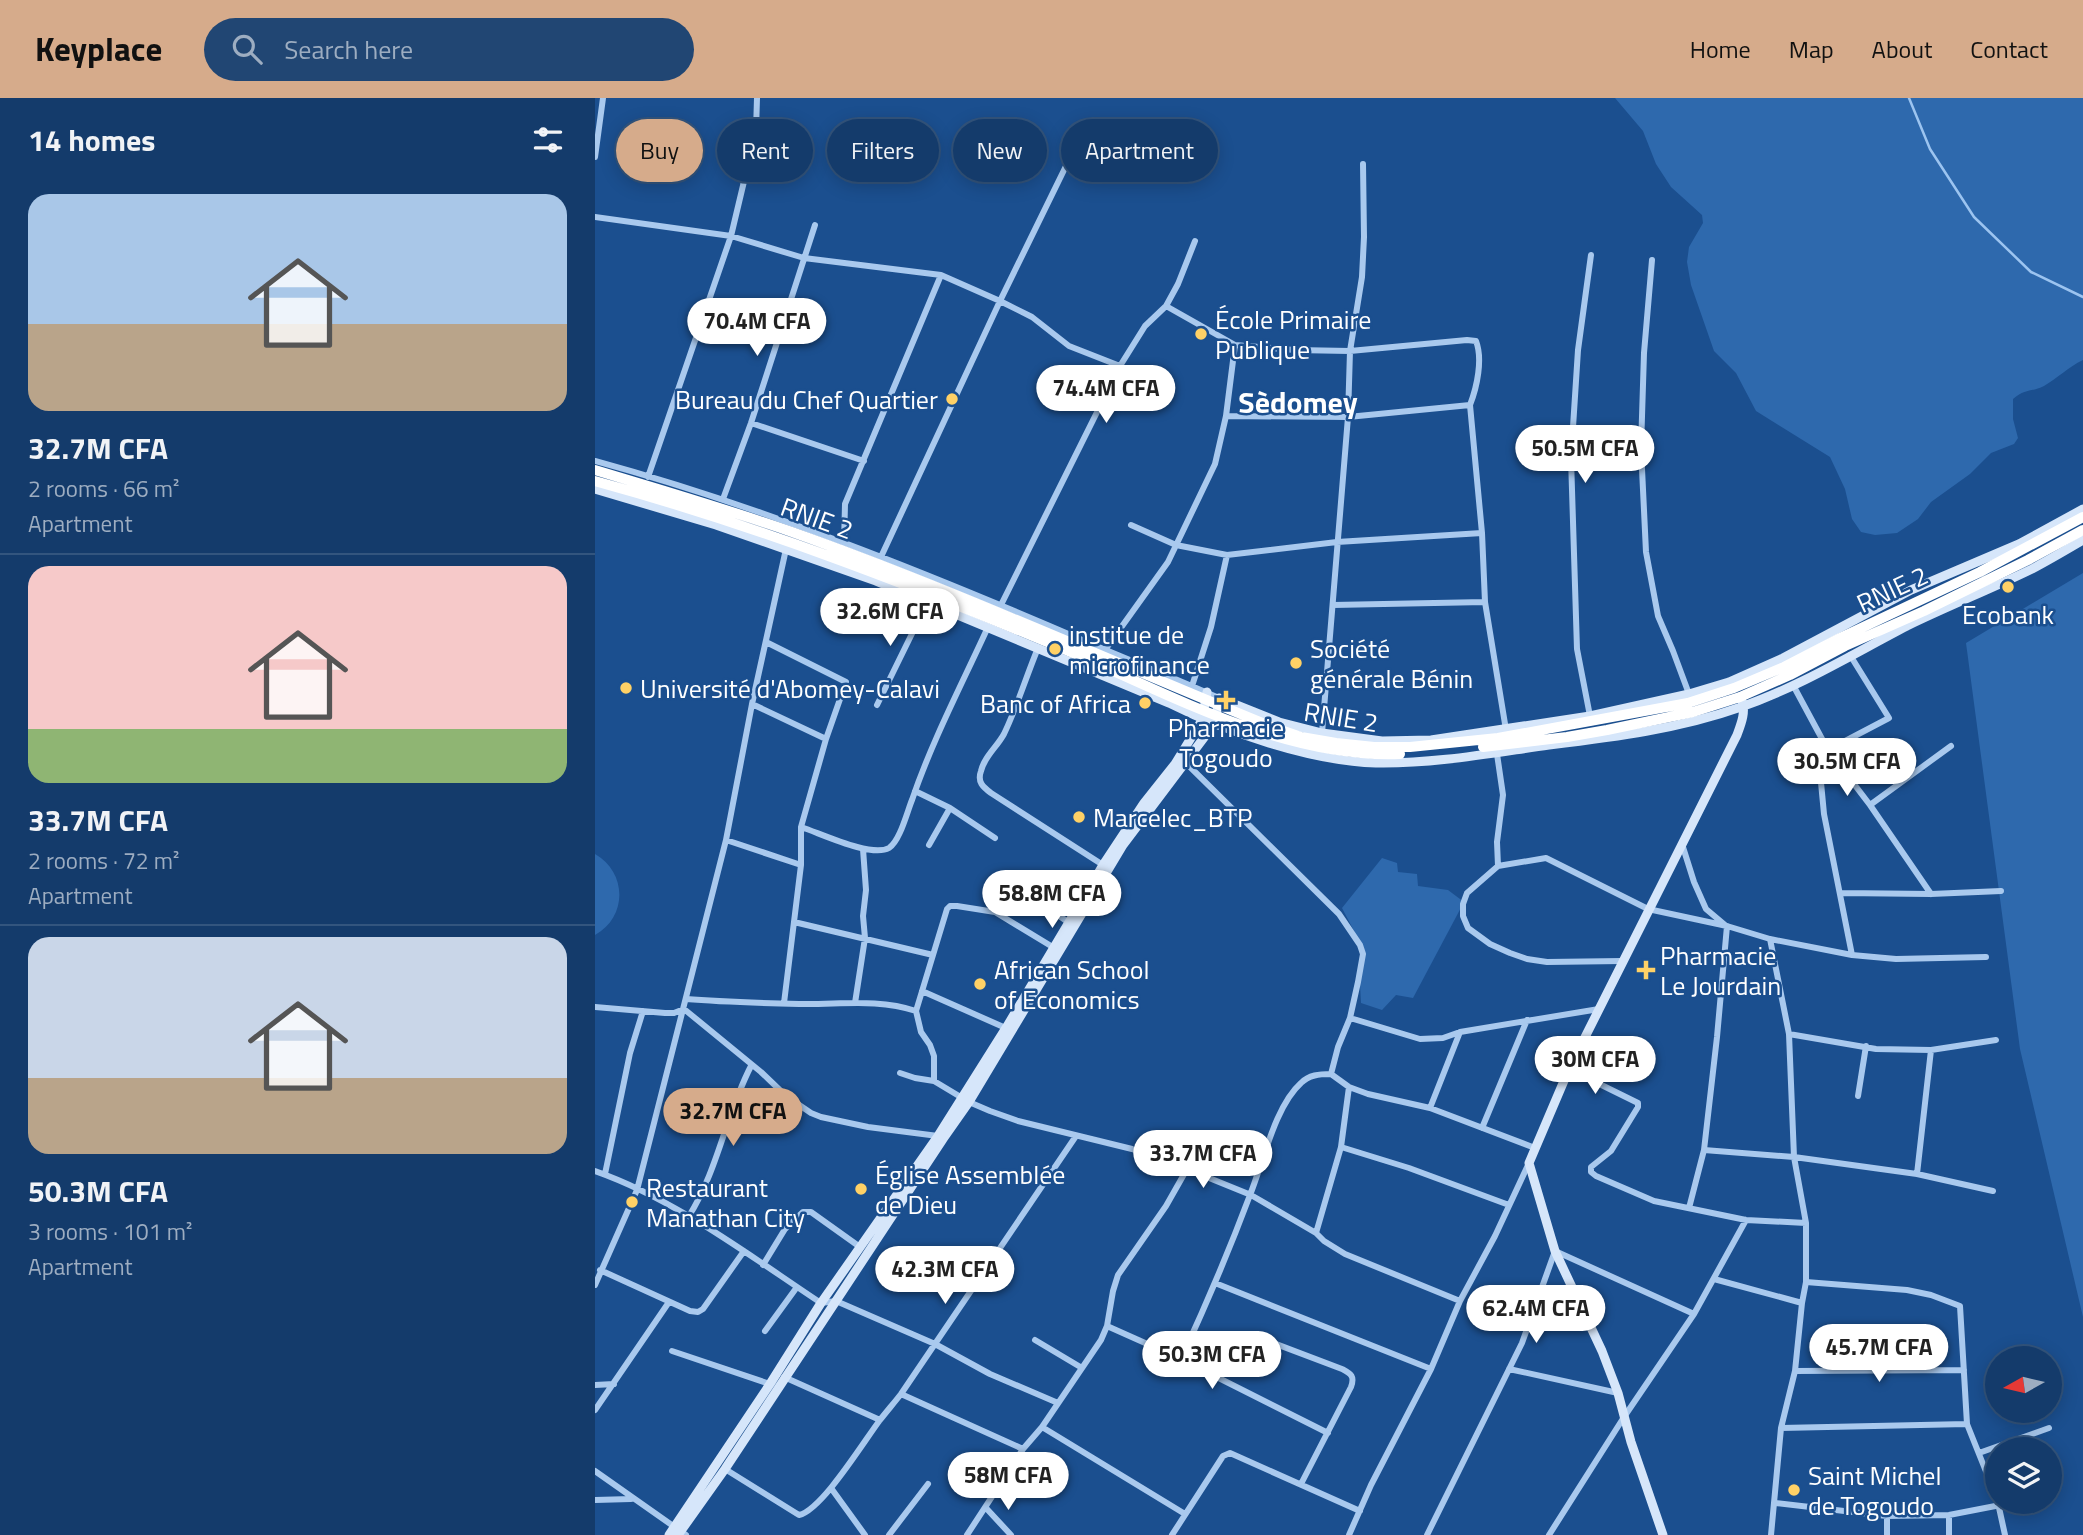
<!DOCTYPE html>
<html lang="en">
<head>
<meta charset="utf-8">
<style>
	body { margin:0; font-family:"Titillium Web",sans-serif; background:#214673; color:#f1f3f6; height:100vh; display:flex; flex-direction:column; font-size:26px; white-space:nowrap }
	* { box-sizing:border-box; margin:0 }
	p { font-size:23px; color:#9dadc1 }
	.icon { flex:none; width:38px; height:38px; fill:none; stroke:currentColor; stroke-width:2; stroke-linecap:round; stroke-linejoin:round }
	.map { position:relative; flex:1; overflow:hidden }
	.panel { display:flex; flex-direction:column; background:#143b6b; width:595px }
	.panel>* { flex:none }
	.banner { position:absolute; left:21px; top:21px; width:665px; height:63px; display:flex; gap:14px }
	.needle { width:46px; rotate:262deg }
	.tools { position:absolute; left:1390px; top:1248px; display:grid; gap:14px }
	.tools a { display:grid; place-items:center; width:77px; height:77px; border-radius:50%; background:#143b6b; box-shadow:0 4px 18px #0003,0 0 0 2px #33557e; font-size:35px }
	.price { position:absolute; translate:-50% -60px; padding:0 16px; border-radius:24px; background:#fff; color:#222; font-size:23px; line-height:46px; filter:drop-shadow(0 2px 4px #0008) }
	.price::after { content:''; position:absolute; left:50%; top:42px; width:21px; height:16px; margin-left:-10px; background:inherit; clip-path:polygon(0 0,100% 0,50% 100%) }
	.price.selected { background:#d6ab8b; color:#111 }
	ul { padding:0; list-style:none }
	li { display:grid; align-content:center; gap:14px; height:371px; padding:0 28px }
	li+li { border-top:2px solid #33557e }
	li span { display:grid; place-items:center; height:217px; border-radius:21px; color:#555 }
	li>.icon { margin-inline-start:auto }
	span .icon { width:126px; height:126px; fill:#fffc; stroke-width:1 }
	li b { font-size:30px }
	h2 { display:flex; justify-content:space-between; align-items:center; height:84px; padding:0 28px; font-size:30px }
	.pill { padding:0 24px; border-radius:32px; background:#143b6b; box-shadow:0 4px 18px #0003,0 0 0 2px #33557e; font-size:24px; line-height:63px }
	.pill.selected { background:#d6ab8b; color:#111 }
	header { display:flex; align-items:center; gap:42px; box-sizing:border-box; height:98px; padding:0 35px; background:#d6ab8b; color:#111 }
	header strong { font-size:33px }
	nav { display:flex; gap:38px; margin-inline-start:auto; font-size:24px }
	.search { width:490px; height:63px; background:#214673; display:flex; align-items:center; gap:18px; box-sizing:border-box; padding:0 24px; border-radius:38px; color:#9dadc1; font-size:26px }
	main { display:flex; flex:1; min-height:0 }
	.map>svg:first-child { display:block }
	.green { fill:#2e69ad }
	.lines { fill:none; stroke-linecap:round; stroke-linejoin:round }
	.stream { stroke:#9cc4f0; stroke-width:2.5 }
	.street { stroke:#a9c9ee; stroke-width:6 }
	.secondary { stroke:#d6e6fa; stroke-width:9 }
	.highway { stroke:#fff; stroke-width:10 }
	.poi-dot { fill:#ffd166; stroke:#1b4f8f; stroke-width:2.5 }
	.labels { text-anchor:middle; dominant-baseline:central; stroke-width:5; stroke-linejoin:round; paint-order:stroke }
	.poi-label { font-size:26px; fill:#fff; stroke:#1b4f8f; text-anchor:start }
	.street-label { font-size:26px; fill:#fff; stroke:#1b4f8f }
	.quarter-label { font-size:30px; font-weight:bold; fill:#fff; stroke:#1b4f8f }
</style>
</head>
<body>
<header>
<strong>Keyplace</strong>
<div class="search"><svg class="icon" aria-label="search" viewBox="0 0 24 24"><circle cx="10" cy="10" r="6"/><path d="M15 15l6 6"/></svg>Search here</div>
<nav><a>Home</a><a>Map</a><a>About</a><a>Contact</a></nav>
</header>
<main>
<section class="panel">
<h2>14 homes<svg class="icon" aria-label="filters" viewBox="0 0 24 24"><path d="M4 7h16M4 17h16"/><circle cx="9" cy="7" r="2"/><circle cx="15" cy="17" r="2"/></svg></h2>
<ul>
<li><span style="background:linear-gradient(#a9c7e8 60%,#b9a48a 0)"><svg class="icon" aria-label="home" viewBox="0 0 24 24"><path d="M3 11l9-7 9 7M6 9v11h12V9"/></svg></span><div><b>32.7M CFA</b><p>2 rooms · 66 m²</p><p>Apartment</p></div></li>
<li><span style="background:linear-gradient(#f6c9c9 75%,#8fb573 0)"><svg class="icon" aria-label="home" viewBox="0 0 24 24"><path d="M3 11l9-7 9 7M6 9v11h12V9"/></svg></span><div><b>33.7M CFA</b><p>2 rooms · 72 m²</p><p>Apartment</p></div></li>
<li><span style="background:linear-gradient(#c9d6e8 65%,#b9a48a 0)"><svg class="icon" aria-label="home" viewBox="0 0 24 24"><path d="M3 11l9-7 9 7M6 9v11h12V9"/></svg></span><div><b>50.3M CFA</b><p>3 rooms · 101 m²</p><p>Apartment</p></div></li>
</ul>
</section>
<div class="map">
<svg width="1488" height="1437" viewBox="0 0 1488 1437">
	<rect width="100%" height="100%" fill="#1b4f8f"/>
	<path class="green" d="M 1020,0 L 1488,0 L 1488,262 C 1473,269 1463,280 1449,288 C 1438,294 1431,290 1418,301 L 1418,321 L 1423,340 L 1419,346 L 1396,355 L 1375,376 L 1336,404 L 1323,421 L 1302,435 L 1280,437 L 1266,434 L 1257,421 L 1250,391 L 1235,359 L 1161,313 L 1141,275 L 1119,253 L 1096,187 L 1092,164 L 1094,149 L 1108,125 L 1107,117 L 1076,89 L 1061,66 L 1048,33 Z
		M 1488,475 L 1488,1219 L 1425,951 L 1371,545 Z
		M 0,756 C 32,774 33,819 0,837 Z
		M 787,760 L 802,765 L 803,774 L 822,776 L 823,788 L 853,792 L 869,804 L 818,900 L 801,897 L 787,912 L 766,905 L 765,886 L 770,854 L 747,810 Z"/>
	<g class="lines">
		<path class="stream" d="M 1314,0 L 1335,51 L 1379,119 L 1436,174 L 1488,199"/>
		<path class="street" d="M 0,59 L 8,0
			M 0,119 L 136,138 L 209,160 L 346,177 L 405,203 L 437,219 L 474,248 L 525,268
			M 1057,162 L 1049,255 L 1046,350 L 1051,454 L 1063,518 L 1078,553 L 1094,596
			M 571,208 L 640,247 L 700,252 L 755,253 L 872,242 L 881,243 C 888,261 882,289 875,307 L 887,435 L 890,504 L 911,632
			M 631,318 L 753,319 L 875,307
			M 156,325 L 269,363
			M 0,363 C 168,409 332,475 492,544 C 536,563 580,580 624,600
			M 53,379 L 136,138 L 161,33 L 162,0
			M 128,401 L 156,325 L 220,127
			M 536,427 L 581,447 L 632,457 L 742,444 L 887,435
			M 249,446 L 250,406 L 346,177
			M 285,461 L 405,203 L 471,68
			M 406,507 L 525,268 L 550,228 L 571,208 L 583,186 L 600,143
			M 738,507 L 890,504
			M 171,544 L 251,584 L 231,641 L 206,729 L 206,767 L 189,905
			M 443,550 C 431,579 422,609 409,636 C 402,649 389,659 386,673 C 382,684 388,689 396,695 L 508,767
			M 510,552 L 573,464 L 620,366 L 631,318 L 640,247
			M 1255,557 L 1294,620 L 1233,652 L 1225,674 L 1229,716 L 1257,857
			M 1198,587 L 1233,652 L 1275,707 L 1336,796
			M 597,588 L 616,529 L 632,457
			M 157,606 L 231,641
			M 282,607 L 332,505
			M 995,618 L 982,551 L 976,360 L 983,252 L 996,157
			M 727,635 L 753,319 L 755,253 L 767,179 L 769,139 L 768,66
			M 902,656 L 908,697 L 902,744 L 903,768
			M 590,664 L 744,816 L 765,847 L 768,856 L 763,884 L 755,920 L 743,949 L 736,976
			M 320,693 L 355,710 L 334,747
			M 1275,707 L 1356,648
			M 355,710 L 400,740
			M 206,729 C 225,735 276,760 294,750 C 305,743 312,714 317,702 C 337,643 367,586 393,529
			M 131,742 L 206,767
			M 1087,746 L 1099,784 L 1111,811 L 1130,827
			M 404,777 L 473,824
			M 1246,795 L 1336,796 L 1406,793
			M 199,824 L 338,857
			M 1175,841 L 1194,936 L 1199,1059 L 1211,1125 L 1211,1184 L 1207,1205 L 1200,1273 L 1186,1330 L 1176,1437
			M 461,851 L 400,814 L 362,808 L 355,808 L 352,811 L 321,913 L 326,934 L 335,947 L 339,958 L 339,983 L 374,1004 L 395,1013 L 423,1023 L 537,1051 L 592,1071 L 656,1097 L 721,1135 L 729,1143 L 750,1156 L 865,1203
			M 1027,863 L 952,864 L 932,861 L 915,855 L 895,846 L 873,830 L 868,818 L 868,806 L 872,795 L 903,768 L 951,760 L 1053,811 L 1132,828 L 1175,841 L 1257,857 L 1301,861 L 1391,859
			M 327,893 L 413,931
			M 91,901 C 128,904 166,905 204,906 C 244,907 282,900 321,913
			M 260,905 L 270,840 L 268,818 L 271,792 L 268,751
			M 0,909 L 70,915 L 79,915 L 89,911 L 166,974 L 191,998 L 216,1015 L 226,1019 L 273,1029 L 343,1038
			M 755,920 L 825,941 L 848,940 L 865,934 L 1004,911
			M 1194,936 L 1281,951 L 1336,952 L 1401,942
			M 974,971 L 1043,1005 L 1043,1009 L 1016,1053 L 996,1069 L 996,1074 L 1001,1078 L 1059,1103 L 1151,1122 L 1211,1125
			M 305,975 L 320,980 L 339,983
			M 1263,998 L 1271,948
			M 835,1010 L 865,934
			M 887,1030 L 932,922
			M 746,1049 L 814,1070 L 914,1107
			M 1109,1052 L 1199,1059 L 1322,1076 L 1398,1093
			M 0,1073 C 80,1101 155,1158 226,1205 L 241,1203 L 340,1246 L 395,1276 L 463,1305
			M 10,1076 L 35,955 L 48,913
			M 1322,1076 L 1336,952
			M 1094,1110 L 1109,1052 L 1122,939 L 1132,828
			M 94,1118 C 123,1072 131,1016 156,968
			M 721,1135 L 746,1049 L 754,989
			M 168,1167 L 190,1131 L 208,1114 L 216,1114 L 265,1149
			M 5,1172 L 95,1213 L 103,1214 L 108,1211 L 149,1153
			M 1119,1181 L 1207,1205
			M 1211,1184 L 1312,1192 L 1336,1197 L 1365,1208 L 1372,1326 L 1402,1401
			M 620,1185 L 836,1271
			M 0,1187 L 42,1092 L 131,742 L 157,606 L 191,451
			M 512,1228 L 586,1261 L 733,1335
			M 170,1233 L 202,1189
			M 596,1240 L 673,1243 L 747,1271 C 756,1276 760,1278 756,1289 L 706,1386
			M 440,1242 L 487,1270
			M 77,1253 L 175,1286
			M 586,1261 C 611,1207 634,1153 655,1097 C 668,1065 680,1008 706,985 C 714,977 724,976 736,976 L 754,989 L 773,996 L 835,1010 L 940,1050
			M 914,1271 L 1023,1295
			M 1200,1273 L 1369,1272
			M 189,1279 L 285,1322
			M 0,1287 L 19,1286
			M 306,1296 L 428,1351
			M 0,1312 L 74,1204
			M 447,1329 L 590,1416
			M 1186,1330 L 1372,1326
			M 1384,1355 L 1454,1330
			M 130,1371 L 204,1417 C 227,1412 269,1343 285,1322 C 292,1313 299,1305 306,1296 L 481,1038
			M 0,1373 L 91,1437
			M 236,1390 L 270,1437
			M 0,1402 L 36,1401
			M 1180,1405 L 1292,1418 L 1354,1417 L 1421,1404
			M 1403,1405 L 1410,1437
			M 391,1410 L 416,1437
			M 1354,1417 L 1354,1437
			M 1292,1418 L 1292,1437
			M 294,1437 L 333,1386
			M 372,1437 L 428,1351 L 447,1329 L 506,1242 L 512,1228 L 518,1193 L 523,1177 L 571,1108 L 592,1071
			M 577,1437 L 628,1358 L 635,1355 L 765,1413
			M 754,1437 L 776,1387 L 836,1271 L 865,1203 L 900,1138 L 934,1065
			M 832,1437 L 927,1245 L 960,1153 L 1099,1216
			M 954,1437 L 1029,1319 L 1099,1216 L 1151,1122"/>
		<path class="secondary" d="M 0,391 L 121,427 L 281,483 L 574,605 C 632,634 715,663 781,665 C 839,666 897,655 954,647 C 1019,639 1084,631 1146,609 C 1204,589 1258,556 1312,528 C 1353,508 1396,491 1437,471 C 1454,462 1471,452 1488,442
			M 74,1437 L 175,1286 L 226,1205 L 343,1038 L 411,930 L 508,767 L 549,705 L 580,666 L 607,622 L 612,594
			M 83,1437 L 130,1371 L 348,1041 L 374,1004 L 528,747 L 620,625 L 624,600 L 684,624 L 727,635 L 787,643 L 836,642 L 995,618 L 1094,596 L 1134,584 L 1188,560 L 1316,492 L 1424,446 L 1488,411
			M 1068,1437 L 1036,1344 L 1023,1295 L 1007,1253 L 960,1153 L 934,1065 L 974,971 L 1142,637 C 1146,626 1151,614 1147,603"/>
		<path class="highway" d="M 0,372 C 66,392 132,411 197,434 C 360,492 517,564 677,629 L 706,639 L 741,645 L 779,649 L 815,649 L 903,640 L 1093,605 L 1139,590 L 1189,569 L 1245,540 L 1385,474 L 1488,419
			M 0,383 C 157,426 309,484 459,547 C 567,592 686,661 805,656
			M 888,649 L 972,639 L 1012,632 L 1098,614 L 1145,599 L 1195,577 L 1250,548 L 1329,513 L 1433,462 L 1488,432"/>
	</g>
	<g class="poi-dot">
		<circle cx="606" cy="236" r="7"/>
		<circle cx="357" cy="301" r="7"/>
		<circle cx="1413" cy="489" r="7"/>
		<circle cx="460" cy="551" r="7"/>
		<circle cx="701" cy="565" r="7"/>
		<circle cx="31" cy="590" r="7"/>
		<path d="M627.5 591.5h7v7h7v7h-7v7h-7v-7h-7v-7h7z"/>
		<circle cx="550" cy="605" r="7"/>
		<circle cx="484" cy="719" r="7"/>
		<path d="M1047.5 861.5h7v7h7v7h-7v7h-7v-7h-7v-7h7z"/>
		<circle cx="385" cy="886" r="7"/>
		<circle cx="266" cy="1091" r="7"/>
		<circle cx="37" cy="1104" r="7"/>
		<circle cx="1199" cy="1392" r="7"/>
	</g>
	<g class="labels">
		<g class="poi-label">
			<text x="620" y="221">École Primaire<tspan x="620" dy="30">Publique</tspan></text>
			<text x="343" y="301" text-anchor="end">Bureau du Chef Quartier</text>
			<text x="1413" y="516" text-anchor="middle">Ecobank</text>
			<text x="474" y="536">institue de<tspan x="474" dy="30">microfinance</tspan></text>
			<text x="715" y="550">Société<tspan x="715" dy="30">générale Bénin</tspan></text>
			<text x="45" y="590">Université d'Abomey-Calavi</text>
			<text x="536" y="605" text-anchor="end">Banc of Africa</text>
			<text x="631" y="629" text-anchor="middle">Pharmacie<tspan x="631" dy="30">Togoudo</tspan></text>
			<text x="498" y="719">Marcelec_BTP</text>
			<text x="1065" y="857">Pharmacie<tspan x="1065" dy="30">Le Jourdain</tspan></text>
			<text x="399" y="871">African School<tspan x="399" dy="30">of Economics</tspan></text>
			<text x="280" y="1076">Église Assemblée<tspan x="280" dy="30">de Dieu</tspan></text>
			<text x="51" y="1089">Restaurant<tspan x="51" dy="30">Manathan City</tspan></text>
			<text x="1213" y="1377">Saint Michel<tspan x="1213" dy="30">de Togoudo</tspan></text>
		</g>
		<g class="street-label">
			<text transform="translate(222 420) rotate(20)">RNIE 2</text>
			<text transform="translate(1297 491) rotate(-25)">RNIE 2</text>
			<text transform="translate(746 619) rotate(9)">RNIE 2</text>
		</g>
		<g class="quarter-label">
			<text x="703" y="304">Sèdomey</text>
		</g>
	</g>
</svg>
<div class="tools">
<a><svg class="needle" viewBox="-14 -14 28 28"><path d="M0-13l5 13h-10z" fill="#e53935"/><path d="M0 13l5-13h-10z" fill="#9dadc1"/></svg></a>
<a><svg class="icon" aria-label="layers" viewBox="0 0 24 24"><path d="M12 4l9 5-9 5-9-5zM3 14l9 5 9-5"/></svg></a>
</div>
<b class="price" style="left:162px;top:260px">70.4M CFA</b>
<b class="price" style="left:511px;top:327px">74.4M CFA</b>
<b class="price" style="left:990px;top:387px">50.5M CFA</b>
<b class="price" style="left:295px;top:550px">32.6M CFA</b>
<b class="price" style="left:1252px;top:700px">30.5M CFA</b>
<b class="price" style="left:457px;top:832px">58.8M CFA</b>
<b class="price" style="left:1000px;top:998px">30M CFA</b>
<b class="price selected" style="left:138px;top:1050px">32.7M CFA</b>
<b class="price" style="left:608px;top:1092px">33.7M CFA</b>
<b class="price" style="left:350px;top:1208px">42.3M CFA</b>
<b class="price" style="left:941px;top:1247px">62.4M CFA</b>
<b class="price" style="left:1284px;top:1286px">45.7M CFA</b>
<b class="price" style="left:617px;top:1293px">50.3M CFA</b>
<b class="price" style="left:413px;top:1414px">58M CFA</b>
<div class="banner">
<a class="pill selected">Buy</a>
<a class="pill">Rent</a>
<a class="pill">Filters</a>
<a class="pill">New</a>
<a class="pill">Apartment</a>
</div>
</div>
</main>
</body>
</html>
